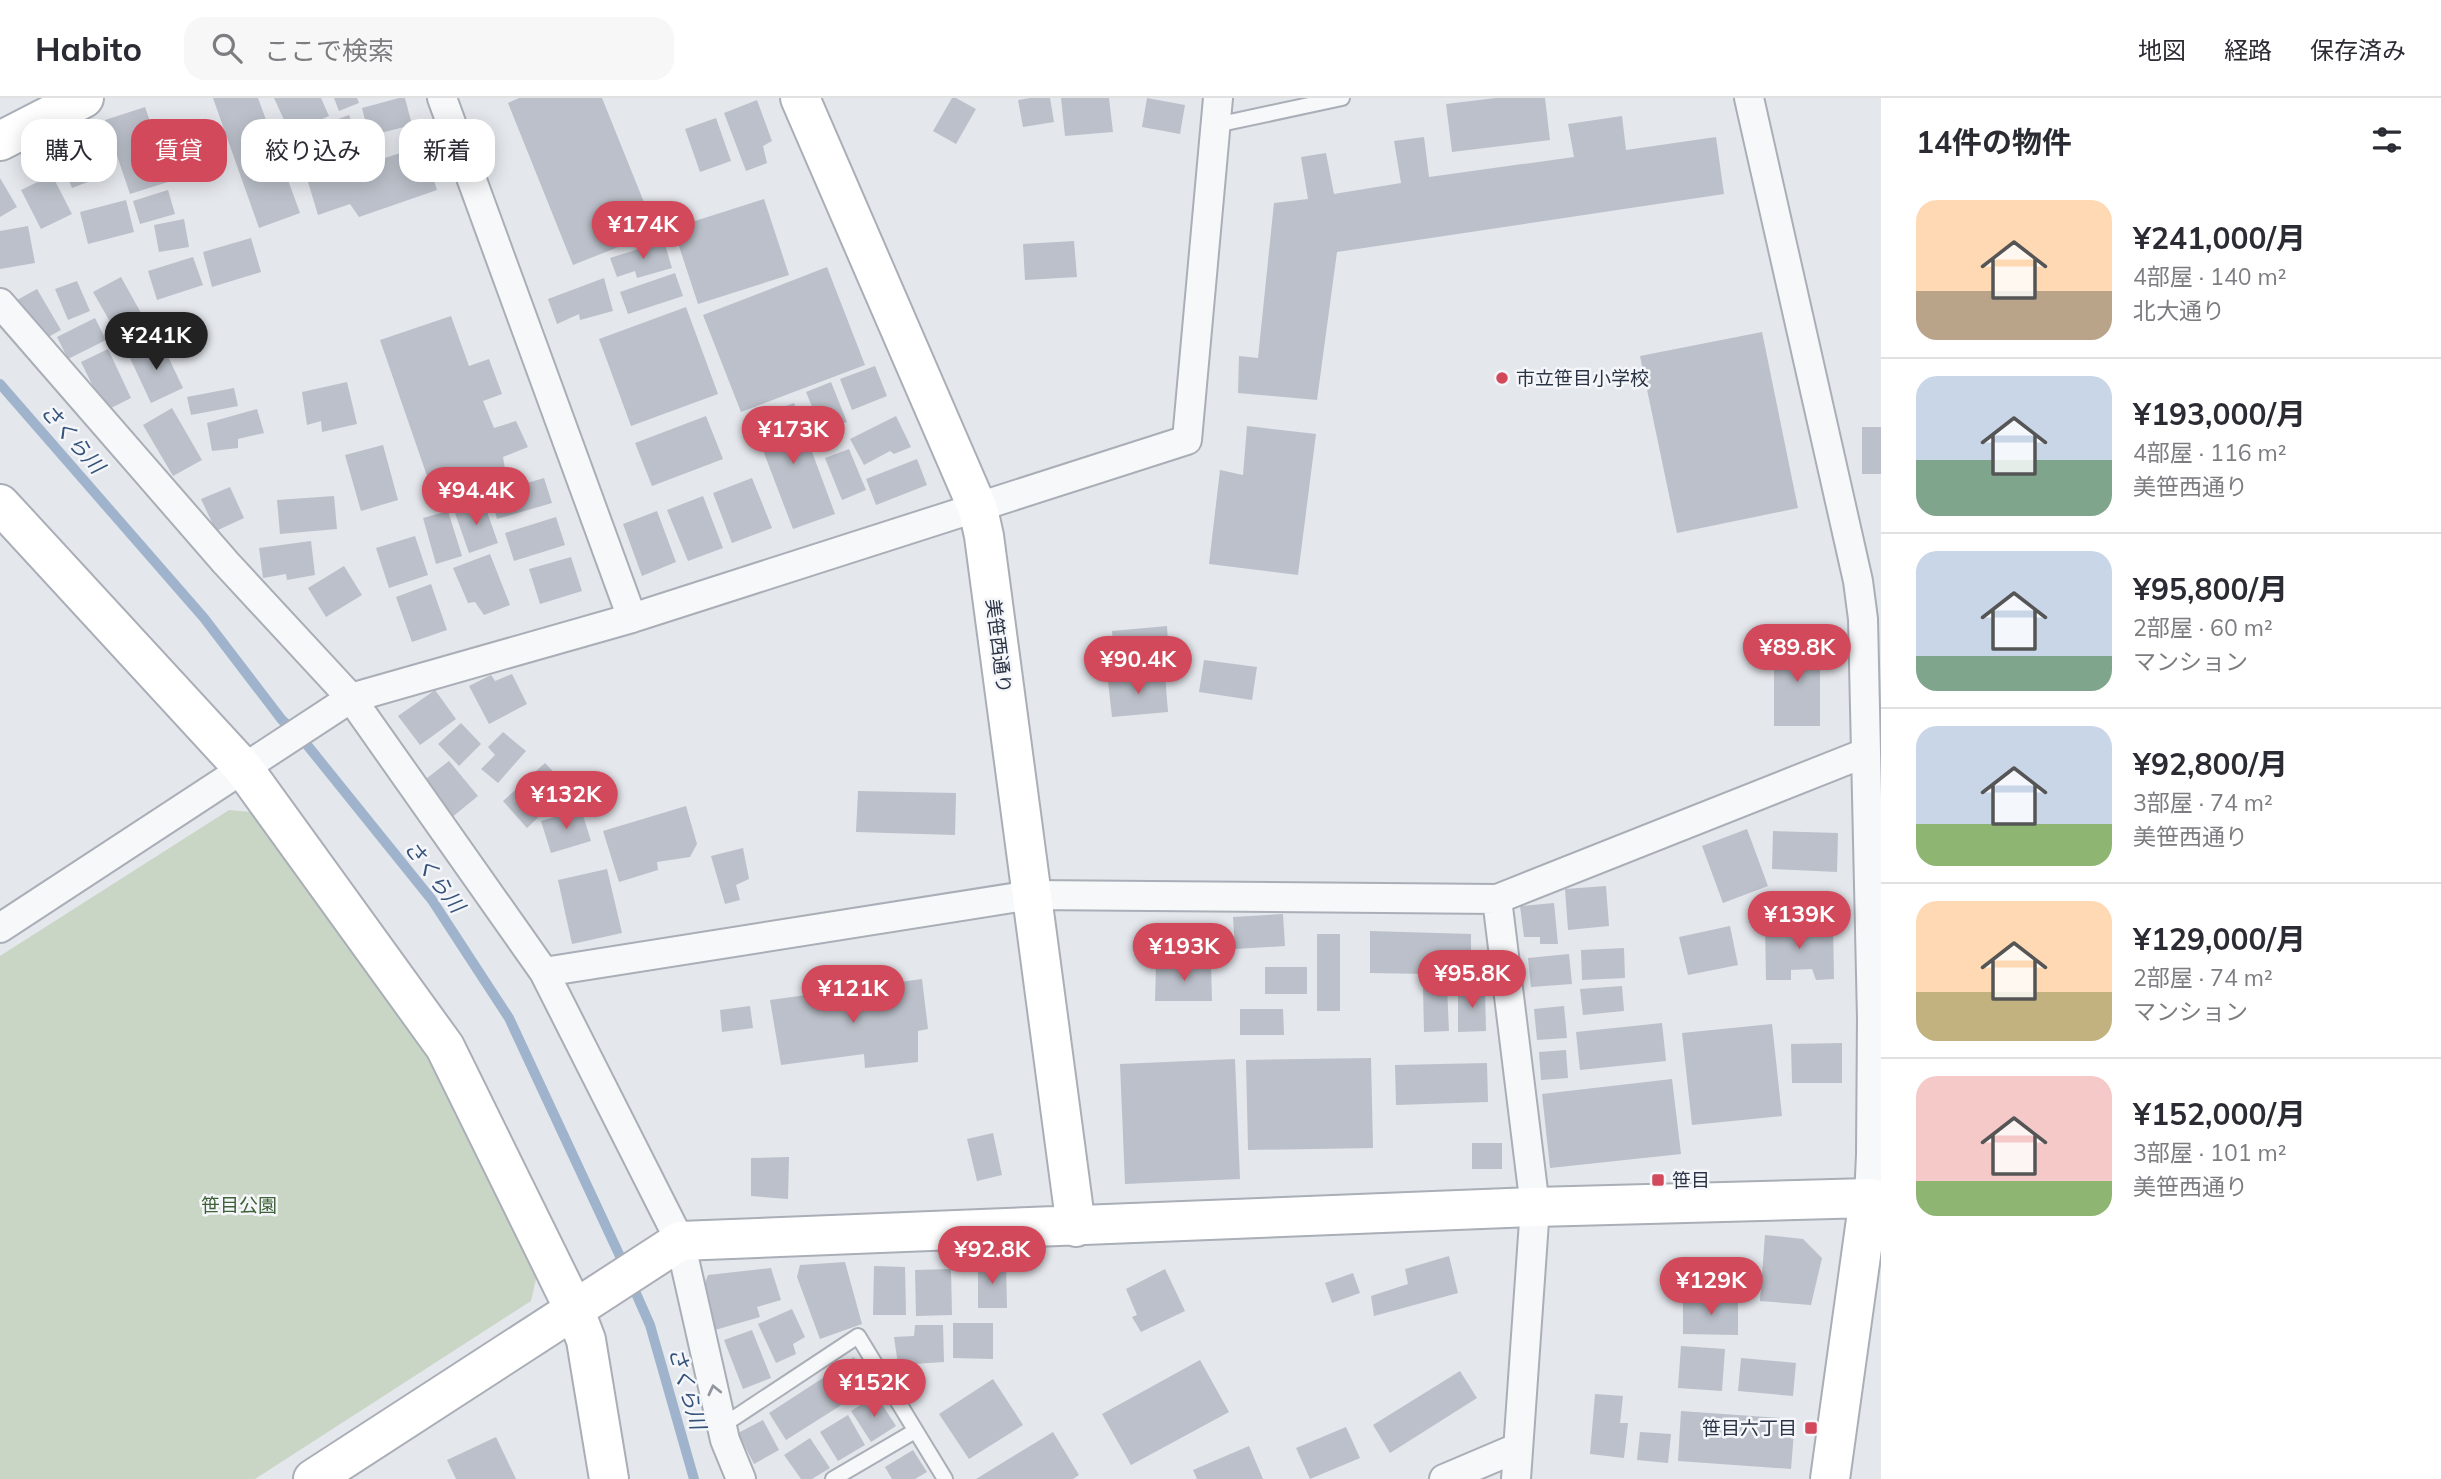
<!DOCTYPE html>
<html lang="ja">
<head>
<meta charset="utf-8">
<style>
	body { margin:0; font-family:Mulish,"Noto Sans JP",sans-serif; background:#f7f7f7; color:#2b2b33; height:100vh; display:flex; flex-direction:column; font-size:26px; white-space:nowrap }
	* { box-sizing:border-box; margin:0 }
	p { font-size:23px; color:#7c7c81 }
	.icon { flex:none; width:38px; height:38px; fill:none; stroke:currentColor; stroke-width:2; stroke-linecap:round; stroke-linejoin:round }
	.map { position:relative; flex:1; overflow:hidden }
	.side { display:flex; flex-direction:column; background:#fff; width:560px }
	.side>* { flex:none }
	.hud { position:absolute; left:21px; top:21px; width:665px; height:63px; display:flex; gap:14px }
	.price { position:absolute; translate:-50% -60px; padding:0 16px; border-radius:24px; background:#d1495b; color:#fff; font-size:23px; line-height:46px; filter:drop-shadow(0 2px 4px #0008) }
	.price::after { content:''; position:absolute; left:50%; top:42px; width:21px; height:16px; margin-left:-10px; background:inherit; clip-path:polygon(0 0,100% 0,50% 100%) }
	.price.active { background:#222; color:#fff }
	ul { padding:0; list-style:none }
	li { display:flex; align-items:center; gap:21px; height:175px; padding:0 35px }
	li+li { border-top:2px solid #e1e1e2 }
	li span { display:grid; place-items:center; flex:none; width:196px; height:140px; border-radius:21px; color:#555 }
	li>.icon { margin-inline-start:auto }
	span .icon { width:84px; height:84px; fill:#fffc; stroke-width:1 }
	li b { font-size:30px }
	h2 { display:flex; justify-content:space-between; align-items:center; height:84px; padding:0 35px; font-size:30px }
	.tag { padding:0 24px; border-radius:21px; background:#fff; box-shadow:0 4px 18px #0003; font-size:24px; line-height:63px }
	.tag.active { background:#d1495b; color:#fff }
	header { display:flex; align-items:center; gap:42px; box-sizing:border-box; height:98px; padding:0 35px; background:#fff; border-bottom:2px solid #e1e1e2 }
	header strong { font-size:33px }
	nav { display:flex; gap:38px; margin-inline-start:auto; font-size:24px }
	.search { width:490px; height:63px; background:#f7f7f7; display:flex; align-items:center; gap:18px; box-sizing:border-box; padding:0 24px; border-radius:21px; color:#7c7c81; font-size:26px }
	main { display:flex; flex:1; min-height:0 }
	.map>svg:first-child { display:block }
	.green { fill:#c9d6c5 }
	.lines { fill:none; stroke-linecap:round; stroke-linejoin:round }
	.stream { stroke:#9fb4cc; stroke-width:10 }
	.building { fill:#bbc0ca }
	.lane-casing { stroke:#a9aeb7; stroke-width:18 }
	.street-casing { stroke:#a9aeb7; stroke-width:32 }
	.secondary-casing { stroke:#a9aeb7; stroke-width:42 }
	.lane { stroke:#f7f8fa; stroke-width:14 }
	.street { stroke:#f7f8fa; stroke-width:28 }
	.secondary { stroke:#fff; stroke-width:38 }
	.oneway { stroke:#9196a0 }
	.poi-dot { fill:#d1495b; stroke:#f4f6f9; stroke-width:2.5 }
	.labels { text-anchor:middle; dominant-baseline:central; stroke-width:5; stroke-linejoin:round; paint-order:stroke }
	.poi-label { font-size:19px; fill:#2b3445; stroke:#f4f6f9; text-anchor:start }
	.street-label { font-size:19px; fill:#2b3445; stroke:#f4f6f9 }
	.park-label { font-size:19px; fill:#3f6138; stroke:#f4f6f9 }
	.water-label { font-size:21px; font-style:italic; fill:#34527a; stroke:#f4f6f9 }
</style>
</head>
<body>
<header>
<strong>Habito</strong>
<div class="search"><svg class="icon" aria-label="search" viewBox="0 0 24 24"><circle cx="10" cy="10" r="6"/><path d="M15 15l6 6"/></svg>ここで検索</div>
<nav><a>地図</a><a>経路</a><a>保存済み</a></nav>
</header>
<main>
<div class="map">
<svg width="1881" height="1381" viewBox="0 0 1881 1381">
	<rect width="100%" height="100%" fill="#e4e7ec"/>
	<path class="green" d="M 229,712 L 250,714 L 423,944 L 539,1168 L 531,1203 L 255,1381 L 0,1381 L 0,858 Z"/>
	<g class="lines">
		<path class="stream" d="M 0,286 L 204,520 L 282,622 L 299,637 L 432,802 L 509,920 L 625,1169
			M 631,1184 L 650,1227 L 694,1381"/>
	</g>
	<path class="building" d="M 213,0 L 258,0 L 300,115 L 259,130 Z
		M 274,0 L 321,0 L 329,18 L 290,35 Z
		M 334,0 L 357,0 L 359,5 L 339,13 Z
		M 399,0 L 405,0 L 412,27 L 369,38 L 362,10 Z
		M 519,0 L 602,0 L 656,134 L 573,167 L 508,5 Z
		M 952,0 L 956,0 L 976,11 L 956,46 L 933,33 Z
		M 1030,0 L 1050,0 L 1054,24 L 1023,29 L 1018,2 Z
		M 1061,0 L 1109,0 L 1113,34 L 1065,38 Z
		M 1147,0 L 1185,7 L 1180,36 L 1142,29 Z
		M 1496,0 L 1545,0 L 1550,42 L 1452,54 L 1446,6 Z
		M 757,2 L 772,43 L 763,48 L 767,65 L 746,73 L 724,15 Z
		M 145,9 L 171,83 L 130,96 L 105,22 Z
		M 349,17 L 361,48 L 333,58 L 322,27 Z
		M 1622,18 L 1626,52 L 1716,39 L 1724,96 L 1337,154 L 1317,302 L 1238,295 L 1239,258 L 1258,260 L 1274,105 L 1308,101 L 1301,59 L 1326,55 L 1334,96 L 1401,85 L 1394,43 L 1424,39 L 1429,79 L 1574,59 L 1568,26 Z
		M 716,20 L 731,63 L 700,74 L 685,31 Z
		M 314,35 L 329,72 L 306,81 L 291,45 Z
		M 88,46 L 101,79 L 72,90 L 63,69 L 71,66 L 68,54 Z
		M 423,48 L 437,92 L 359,119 L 350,106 L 318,117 L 308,84 Z
		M 52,77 L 72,116 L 41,131 L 21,92 Z
		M 0,80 L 17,109 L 0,119 Z
		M 168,92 L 175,116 L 140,126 L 133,103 Z
		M 764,101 L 789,177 L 698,206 L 673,130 Z
		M 126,102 L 134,134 L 88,146 L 80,114 Z
		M 184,121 L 189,149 L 159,154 L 154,127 Z
		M 28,128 L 35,165 L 0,171 L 0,133 Z
		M 251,140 L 261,174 L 212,189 L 203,154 Z
		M 664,143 L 672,170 L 637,180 L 635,173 L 617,179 L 610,160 Z
		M 1074,143 L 1077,179 L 1025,182 L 1023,146 Z
		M 193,159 L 203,187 L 157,202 L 148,173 Z
		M 827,169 L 865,267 L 741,314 L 703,217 Z
		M 675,175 L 683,198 L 628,216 L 620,194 Z
		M 121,179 L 151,233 L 124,248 L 93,194 Z
		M 604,180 L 613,213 L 580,222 L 579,216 L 557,226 L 548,201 Z
		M 77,183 L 90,213 L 68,222 L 55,191 Z
		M 37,191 L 61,232 L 41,243 L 17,202 Z
		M 686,209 L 718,296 L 631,328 L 599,241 Z
		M 451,218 L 469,268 L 489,261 L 502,296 L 483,303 L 494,330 L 516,323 L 528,349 L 503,359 L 506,377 L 435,401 L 380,242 Z
		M 95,220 L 106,242 L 68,261 L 57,239 Z
		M 1762,234 L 1798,410 L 1677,435 L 1640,258 Z
		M 161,244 L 183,290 L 151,305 L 129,258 Z
		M 108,251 L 131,300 L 105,313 L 81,264 Z
		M 875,268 L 887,298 L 852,312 L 840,281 Z
		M 347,284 L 357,326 L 322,334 L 321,323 L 307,327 L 302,294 Z
		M 831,284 L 847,324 L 822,333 L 806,294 Z
		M 234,290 L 238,308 L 191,317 L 187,299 Z
		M 794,305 L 835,416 L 793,431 L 751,321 Z
		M 172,310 L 202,362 L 173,378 L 143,327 Z
		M 257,311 L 264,335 L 238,341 L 238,350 L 212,353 L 207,325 Z
		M 706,318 L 723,361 L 652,388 L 635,345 Z
		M 896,318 L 911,349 L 894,356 L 890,353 L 864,367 L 850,341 Z
		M 1247,328 L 1316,336 L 1298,477 L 1209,466 L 1220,372 L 1243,377 Z
		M 1862,329 L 1881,329 L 1881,376 L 1862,376 Z
		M 383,347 L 398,402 L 361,413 L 345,357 Z
		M 849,351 L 866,392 L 842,402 L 825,360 Z
		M 917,361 L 927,387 L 876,407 L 866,381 Z
		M 544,380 L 552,405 L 497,421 L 490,396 Z
		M 752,380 L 772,430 L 732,445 L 713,395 Z
		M 230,389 L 244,420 L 216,433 L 201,401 Z
		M 334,398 L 337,431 L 280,436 L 277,402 Z
		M 703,398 L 723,450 L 688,463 L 667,412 Z
		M 483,402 L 498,445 L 469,455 L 454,412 Z
		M 448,413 L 462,458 L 436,466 L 423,420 Z
		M 657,413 L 676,464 L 642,478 L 623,426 Z
		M 556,419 L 565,447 L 514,463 L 505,435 Z
		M 415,438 L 428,477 L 389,490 L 376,450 Z
		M 311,443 L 315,477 L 287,482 L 286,476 L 263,480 L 259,450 Z
		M 490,456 L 510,507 L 484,517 L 475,504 L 468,505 L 453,470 Z
		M 571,459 L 582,493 L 540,506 L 529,471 Z
		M 344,468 L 362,497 L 326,519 L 308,490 Z
		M 431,486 L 447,532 L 412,544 L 396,499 Z
		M 1167,528 L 1169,563 L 1115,568 L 1112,533 Z
		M 1774,543 L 1820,543 L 1820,628 L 1774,628 Z
		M 1204,562 L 1257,569 L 1252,602 L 1199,594 Z
		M 512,576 L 527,606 L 489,626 L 469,588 L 491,577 L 495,583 Z
		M 1165,577 L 1168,614 L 1112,619 L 1108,583 Z
		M 435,592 L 456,621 L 420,647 L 398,618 Z
		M 461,625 L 481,646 L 459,668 L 438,646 Z
		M 503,634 L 526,653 L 498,685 L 481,671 L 495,657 L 488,649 Z
		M 449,663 L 478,698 L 451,720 L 422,684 Z
		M 545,665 L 569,690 L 527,730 L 503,703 Z
		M 858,693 L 956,695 L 955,737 L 856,734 Z
		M 686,708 L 697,746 L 690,759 L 657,764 L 658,772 L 619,784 L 603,733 Z
		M 581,711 L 591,743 L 551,755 L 541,723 Z
		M 1747,731 L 1768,788 L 1723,805 L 1702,748 Z
		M 1773,733 L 1838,735 L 1837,774 L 1772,771 Z
		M 743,750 L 749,781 L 736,787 L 740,802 L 725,806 L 711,758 Z
		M 607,771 L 622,835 L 572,846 L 558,782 Z
		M 1606,788 L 1609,828 L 1568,832 L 1565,791 Z
		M 1554,805 L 1558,846 L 1540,846 L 1540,839 L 1524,839 L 1520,808 Z
		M 1283,816 L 1285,848 L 1235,851 L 1233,819 Z
		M 1833,826 L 1834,881 L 1816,882 L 1812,871 L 1791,872 L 1791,882 L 1766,882 L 1765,827 Z
		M 1730,828 L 1738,867 L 1688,877 L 1679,839 Z
		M 1370,833 L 1471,836 L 1471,863 L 1429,860 L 1428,876 L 1370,875 Z
		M 1317,836 L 1340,836 L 1340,913 L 1317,913 Z
		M 1624,850 L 1625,880 L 1582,882 L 1581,852 Z
		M 1569,856 L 1572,886 L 1531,889 L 1528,860 Z
		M 1211,866 L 1212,903 L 1155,903 L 1156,867 Z
		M 1265,869 L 1307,869 L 1307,896 L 1265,896 Z
		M 922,881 L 928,931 L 918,933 L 918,964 L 865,970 L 864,956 L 781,967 L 770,902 Z
		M 1622,888 L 1624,913 L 1583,917 L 1580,891 Z
		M 1447,889 L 1449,933 L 1424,934 L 1423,890 Z
		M 1458,890 L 1485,890 L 1486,933 L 1458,934 Z
		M 750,908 L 753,930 L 722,934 L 720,912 Z
		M 1564,908 L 1567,940 L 1537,942 L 1534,911 Z
		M 1240,911 L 1283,911 L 1284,937 L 1240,937 Z
		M 1662,925 L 1666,963 L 1580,972 L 1576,934 Z
		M 1772,926 L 1782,1018 L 1692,1027 L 1682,935 Z
		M 1842,945 L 1842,985 L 1792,985 L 1791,946 Z
		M 1566,952 L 1568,980 L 1541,982 L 1539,954 Z
		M 1371,960 L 1373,1050 L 1248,1052 L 1246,962 Z
		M 1235,961 L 1240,1081 L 1125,1086 L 1120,966 Z
		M 1487,965 L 1488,1004 L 1396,1007 L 1395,967 Z
		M 1672,981 L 1681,1056 L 1550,1070 L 1542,996 Z
		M 993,1035 L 1002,1077 L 977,1083 L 967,1041 Z
		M 1472,1045 L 1502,1045 L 1502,1071 L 1472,1071 Z
		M 789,1059 L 788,1101 L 751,1098 L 751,1060 Z
		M 1765,1137 L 1803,1141 L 1822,1160 L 1811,1207 L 1760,1203 Z
		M 1449,1158 L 1458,1195 L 1374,1218 L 1371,1198 L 1408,1186 L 1405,1171 Z
		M 845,1164 L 862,1226 L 820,1241 L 797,1179 L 800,1167 Z
		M 1006,1165 L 1007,1210 L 978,1210 L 978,1166 Z
		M 874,1168 L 905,1169 L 906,1217 L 873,1217 Z
		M 771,1170 L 781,1202 L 757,1209 L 760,1219 L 715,1232 L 703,1190 L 708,1177 Z
		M 951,1171 L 952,1217 L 916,1218 L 915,1172 Z
		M 1165,1171 L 1185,1213 L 1141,1234 L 1132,1219 L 1137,1217 L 1126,1191 Z
		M 1353,1175 L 1360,1195 L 1332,1205 L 1325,1185 Z
		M 1683,1201 L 1738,1201 L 1738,1237 L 1683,1236 Z
		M 792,1211 L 805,1239 L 793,1246 L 796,1256 L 776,1265 L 758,1226 Z
		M 953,1225 L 993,1225 L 993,1261 L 953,1260 Z
		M 915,1227 L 943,1227 L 944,1264 L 898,1267 L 894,1239 L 914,1238 Z
		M 752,1232 L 771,1280 L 743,1291 L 724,1242 Z
		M 1681,1248 L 1725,1251 L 1722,1293 L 1678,1290 Z
		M 854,1259 L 870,1286 L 850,1298 L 834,1271 Z
		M 1741,1260 L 1796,1265 L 1793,1298 L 1738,1293 Z
		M 1200,1262 L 1229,1314 L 1131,1367 L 1102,1316 Z
		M 1460,1273 L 1477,1300 L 1390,1355 L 1373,1327 Z
		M 826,1278 L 843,1306 L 786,1342 L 769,1315 Z
		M 993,1281 L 1023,1327 L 969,1361 L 939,1316 Z
		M 1595,1296 L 1623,1298 L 1620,1325 L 1628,1325 L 1624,1360 L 1590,1356 Z
		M 876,1297 L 896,1328 L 871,1344 L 851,1313 Z
		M 1681,1313 L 1795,1321 L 1791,1371 L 1678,1363 Z
		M 848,1317 L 865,1347 L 838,1363 L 820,1334 Z
		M 763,1322 L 779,1352 L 754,1366 L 738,1335 Z
		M 1346,1329 L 1360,1360 L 1310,1381 L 1296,1350 Z
		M 1053,1334 L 1079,1377 L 1073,1381 L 976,1381 Z
		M 1640,1334 L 1671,1336 L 1668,1365 L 1637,1362 Z
		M 496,1339 L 516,1381 L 456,1381 L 447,1362 Z
		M 810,1340 L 830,1370 L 812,1381 L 801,1381 L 784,1357 Z
		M 1249,1348 L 1263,1381 L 1197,1381 L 1193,1372 Z
		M 913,1352 L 927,1374 L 915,1381 L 892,1381 L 885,1369 Z"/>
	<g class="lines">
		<defs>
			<path id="lane" d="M 1216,27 L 1342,0
				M 722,1328 L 858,1238 L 945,1381
				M 833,1381 L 915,1333"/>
			<path id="street" d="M 442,0 L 632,520
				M 1749,0 L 1858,483 L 1863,521 L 1872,920 L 1871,1057 L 1869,1100
				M 0,205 L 226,465 L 351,600 L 544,874 L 680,1143 L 725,1342 L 741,1381
				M 1497,801 L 1535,1109 L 1516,1381
				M 0,830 L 351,600 L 632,520 L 1187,342 L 1218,0
				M 544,874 L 1031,797 L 1497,801 L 1865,655
				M 1444,1381 L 1517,1350"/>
			<path id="secondary" d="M 800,0 L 978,411 L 984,438 L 1076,1129
				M 0,43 L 84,0
				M 0,406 L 244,671 L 445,949 L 575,1213 L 586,1242 L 609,1381
				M 313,1381 L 680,1143 L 1535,1109 L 1869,1100 L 1881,1103
				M 1830,1381 L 1869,1100"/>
		</defs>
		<use href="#lane" class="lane-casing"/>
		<use href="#street" class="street-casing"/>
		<use href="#secondary" class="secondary-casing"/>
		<use href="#lane" class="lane"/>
		<use href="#street" class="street"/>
		<use href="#secondary" class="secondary"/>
	</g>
	<defs><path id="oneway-chevron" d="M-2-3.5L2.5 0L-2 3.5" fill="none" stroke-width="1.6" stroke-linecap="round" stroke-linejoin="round" transform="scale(1.75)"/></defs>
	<use class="oneway" href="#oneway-chevron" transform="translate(714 1292) rotate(-103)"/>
	<g class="poi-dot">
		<circle cx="1502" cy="280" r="7"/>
		<rect x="1651" y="1075" width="14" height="14" rx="3.5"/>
		<rect x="1804" y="1323" width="14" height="14" rx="3.5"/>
	</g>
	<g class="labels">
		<g class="poi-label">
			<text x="1516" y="280">市立笹目小学校</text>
			<text x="1672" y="1082">笹目</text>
			<text x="1797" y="1330" text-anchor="end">笹目六丁目</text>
		</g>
		<g class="street-label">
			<text transform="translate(999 548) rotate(83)">美笹西通り</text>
		</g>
		<g class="park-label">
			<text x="239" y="1107">笹目公園</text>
		</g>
		<g class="water-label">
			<text transform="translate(73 340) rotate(49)">さくら川</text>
			<text transform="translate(435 778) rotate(53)">さくら川</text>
			<text transform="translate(688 1290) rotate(74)">さくら川</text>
		</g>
	</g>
</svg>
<b class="price" style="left:643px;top:163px">¥174K</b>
<b class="price active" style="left:156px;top:274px">¥241K</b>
<b class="price" style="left:793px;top:368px">¥173K</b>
<b class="price" style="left:476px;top:429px">¥94.4K</b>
<b class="price" style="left:1797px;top:586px">¥89.8K</b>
<b class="price" style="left:1138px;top:598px">¥90.4K</b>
<b class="price" style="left:566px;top:733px">¥132K</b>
<b class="price" style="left:1799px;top:853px">¥139K</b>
<b class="price" style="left:1184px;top:885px">¥193K</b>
<b class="price" style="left:1472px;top:912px">¥95.8K</b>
<b class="price" style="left:853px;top:927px">¥121K</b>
<b class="price" style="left:992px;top:1188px">¥92.8K</b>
<b class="price" style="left:1711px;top:1219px">¥129K</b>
<b class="price" style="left:874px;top:1321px">¥152K</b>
<div class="hud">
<a class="tag">購入</a>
<a class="tag active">賃貸</a>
<a class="tag">絞り込み</a>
<a class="tag">新着</a>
</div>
</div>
<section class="side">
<h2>14件の物件<svg class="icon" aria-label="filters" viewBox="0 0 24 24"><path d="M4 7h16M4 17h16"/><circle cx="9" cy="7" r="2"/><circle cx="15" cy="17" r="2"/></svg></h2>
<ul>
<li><span style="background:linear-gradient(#ffd9b3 65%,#b9a48a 0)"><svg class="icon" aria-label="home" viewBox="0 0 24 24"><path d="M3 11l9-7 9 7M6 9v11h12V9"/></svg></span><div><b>¥241,000/月</b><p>4部屋 · 140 m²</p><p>北大通り</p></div></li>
<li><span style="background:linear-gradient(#c9d6e8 60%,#7fa58c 0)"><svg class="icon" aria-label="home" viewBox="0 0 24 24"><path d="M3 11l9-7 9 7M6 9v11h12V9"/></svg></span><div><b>¥193,000/月</b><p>4部屋 · 116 m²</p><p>美笹西通り</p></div></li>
<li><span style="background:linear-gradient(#c9d6e8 75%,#7fa58c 0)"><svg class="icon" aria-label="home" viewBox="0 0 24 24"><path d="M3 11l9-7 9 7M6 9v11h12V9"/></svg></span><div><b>¥95,800/月</b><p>2部屋 · 60 m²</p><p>マンション</p></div></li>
<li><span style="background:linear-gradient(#c9d6e8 70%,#8fb573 0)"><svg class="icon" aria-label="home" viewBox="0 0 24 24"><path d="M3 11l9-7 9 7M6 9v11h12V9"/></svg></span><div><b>¥92,800/月</b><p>3部屋 · 74 m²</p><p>美笹西通り</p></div></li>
<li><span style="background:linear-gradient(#ffd9b3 65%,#c2b280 0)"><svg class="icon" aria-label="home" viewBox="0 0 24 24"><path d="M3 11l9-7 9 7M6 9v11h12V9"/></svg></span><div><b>¥129,000/月</b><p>2部屋 · 74 m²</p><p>マンション</p></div></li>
<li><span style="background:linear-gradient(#f6c9c9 75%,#8fb573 0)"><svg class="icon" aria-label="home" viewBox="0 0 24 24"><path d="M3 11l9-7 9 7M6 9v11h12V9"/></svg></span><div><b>¥152,000/月</b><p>3部屋 · 101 m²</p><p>美笹西通り</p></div></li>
</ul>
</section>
</main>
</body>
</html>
